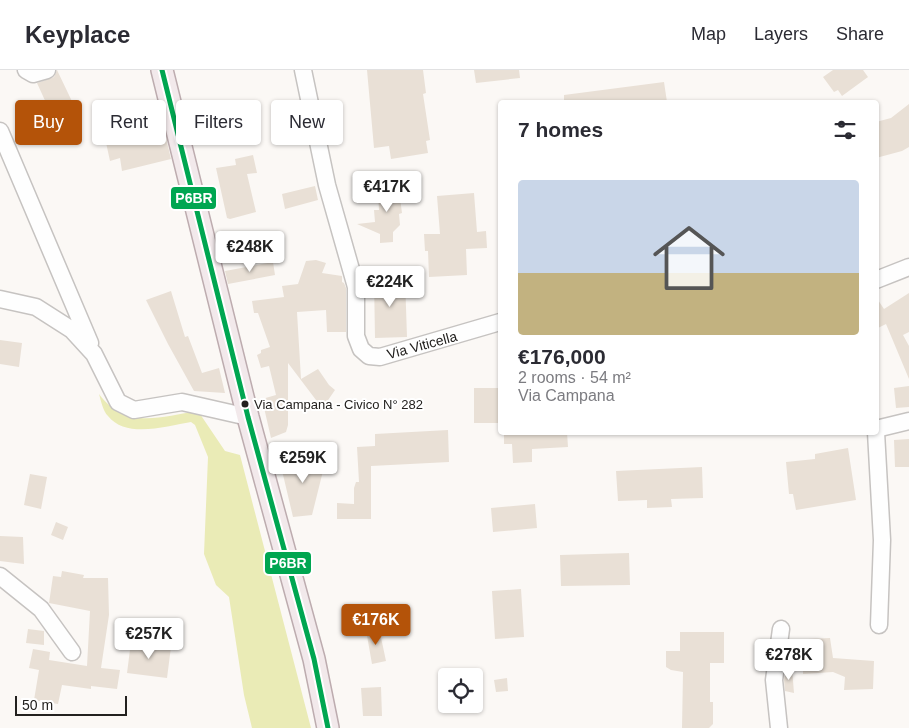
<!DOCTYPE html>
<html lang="en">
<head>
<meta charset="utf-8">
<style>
	body { margin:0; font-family:Helvetica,sans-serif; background:#f2f2f3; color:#2b2b33; height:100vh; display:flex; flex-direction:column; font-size:19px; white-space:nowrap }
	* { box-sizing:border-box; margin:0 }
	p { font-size:16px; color:#7c7c81 }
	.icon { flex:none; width:28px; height:28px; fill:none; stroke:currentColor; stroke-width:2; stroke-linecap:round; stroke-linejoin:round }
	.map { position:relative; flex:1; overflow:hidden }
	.details { position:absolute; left:498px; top:30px; width:381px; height:335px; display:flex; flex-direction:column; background:#fff; border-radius:5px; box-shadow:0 1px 4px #0004 }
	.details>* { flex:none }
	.guide { position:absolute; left:15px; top:30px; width:408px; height:45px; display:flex; gap:10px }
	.controls { position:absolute; left:438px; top:598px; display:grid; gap:10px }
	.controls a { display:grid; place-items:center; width:45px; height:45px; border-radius:5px; background:#fff; box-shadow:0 1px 4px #0004; font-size:25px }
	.scale { position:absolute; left:15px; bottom:12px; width:112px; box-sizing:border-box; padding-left:5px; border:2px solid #23211f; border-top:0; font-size:14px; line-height:18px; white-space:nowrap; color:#23211f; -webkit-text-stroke:4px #fff; paint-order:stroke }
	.price { position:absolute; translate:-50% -42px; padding:0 11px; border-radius:5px; background:#fff; color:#222; font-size:16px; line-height:32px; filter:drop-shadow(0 1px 2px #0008) }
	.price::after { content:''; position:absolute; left:50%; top:30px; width:15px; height:11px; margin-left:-8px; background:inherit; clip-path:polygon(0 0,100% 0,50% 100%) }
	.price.selected { background:#b45309; color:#fff }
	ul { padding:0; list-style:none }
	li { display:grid; align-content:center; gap:10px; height:265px; padding:0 20px }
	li+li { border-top:1px solid #e1e1e2 }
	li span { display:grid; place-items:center; height:155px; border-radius:5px; color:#555 }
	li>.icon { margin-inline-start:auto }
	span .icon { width:90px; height:90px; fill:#fffc; stroke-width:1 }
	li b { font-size:21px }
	h2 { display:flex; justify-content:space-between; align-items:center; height:60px; padding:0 20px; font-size:21px }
	.pill { padding:0 18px; border-radius:5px; background:#fff; box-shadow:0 1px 4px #0004; font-size:18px; line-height:45px }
	.pill.selected { background:#b45309; color:#fff }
	header { display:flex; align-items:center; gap:30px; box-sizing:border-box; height:70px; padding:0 25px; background:#fff; border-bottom:1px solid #e1e1e2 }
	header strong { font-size:24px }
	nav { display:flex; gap:28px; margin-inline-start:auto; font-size:18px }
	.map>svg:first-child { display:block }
	.green { fill:#eaebb6 }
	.building { fill:#e9e0d6 }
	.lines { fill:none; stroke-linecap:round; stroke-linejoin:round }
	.minor-casing { stroke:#c6c3c1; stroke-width:19 }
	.major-casing { stroke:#bdacaf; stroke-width:24 }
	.minor { stroke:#fefefe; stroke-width:16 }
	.major { stroke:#f2e9eb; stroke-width:21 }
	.bus-1-casing { stroke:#fff; stroke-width:9 }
	.bus-1 { stroke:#00a651; stroke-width:5 }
	.bus-dot { fill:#23211f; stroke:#fff; stroke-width:2 }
	.labels { text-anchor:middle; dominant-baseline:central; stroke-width:4; stroke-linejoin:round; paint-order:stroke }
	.bus-label { font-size:13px; fill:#23211f; stroke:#fff; text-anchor:start }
	.street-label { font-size:14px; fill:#23211f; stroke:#fff }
	.line-badge { stroke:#fff; stroke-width:2 }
	.badge-label { font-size:14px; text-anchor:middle; font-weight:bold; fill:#fff }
</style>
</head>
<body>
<header>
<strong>Keyplace</strong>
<nav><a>Map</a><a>Layers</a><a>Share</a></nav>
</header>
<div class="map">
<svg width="909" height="658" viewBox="0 0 909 658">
	<rect width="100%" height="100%" fill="#fbf8f5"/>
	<path class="green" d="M 99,324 C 126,360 159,347 198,341 L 225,381 L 240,385 L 311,658 L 252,658 L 244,625 L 229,527 L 216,515 L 204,484 L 208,387 L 195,355 L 191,352 C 167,356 126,369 108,346 C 103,341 101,331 99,324 Z"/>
	<path class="building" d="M 57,0 L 79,46 L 79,49 L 58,59 L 37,13 L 54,7 Z
		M 367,0 L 423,0 L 426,23 L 423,24 L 430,70 L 426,71 L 428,83 L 391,89 L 389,76 L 374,78 Z
		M 474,0 L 519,0 L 520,8 L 476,13 Z
		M 833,0 L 863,0 L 868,7 L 842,26 L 838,20 L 834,22 L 823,7 Z
		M 664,12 L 667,32 L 564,32 L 564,25 Z
		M 909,34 L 909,77 L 902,81 L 876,88 L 876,52 L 891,48 Z
		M 133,61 L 134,71 L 165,64 L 171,89 L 122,101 L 120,88 L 110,91 L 105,68 Z
		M 253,85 L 257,103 L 247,104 L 256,142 L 230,149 L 227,148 L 216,98 L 236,95 L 235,89 Z
		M 383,112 L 389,112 L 399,120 L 402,143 L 399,144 L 400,155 L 393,162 L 393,172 L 380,173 L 380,164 L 357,154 L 375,152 L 374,140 L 379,140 L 378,122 Z
		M 315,116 L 318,130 L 285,139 L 282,124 Z
		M 474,123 L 477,162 L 486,161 L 487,178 L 466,179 L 467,205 L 429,207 L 428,181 L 425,181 L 424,164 L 440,164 L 437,126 Z
		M 316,190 L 326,193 L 322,203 L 342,206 L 342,212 L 344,213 L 346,218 L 346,262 L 327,262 L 326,240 L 297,242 L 301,309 L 318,299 L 329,315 L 335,320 L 324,336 L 316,330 L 288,293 L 288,355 L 286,362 L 271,368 L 262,329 L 276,325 L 269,296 L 261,298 L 257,285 L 261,283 L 261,280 L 270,277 L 258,243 L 254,243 L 252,231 L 284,227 L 282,216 L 298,214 L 306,191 Z
		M 273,192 L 275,205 L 228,214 L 225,201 Z
		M 405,208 L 407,267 L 375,268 L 374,209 Z
		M 171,221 L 185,267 L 188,266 L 202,303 L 219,298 L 225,323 L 194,321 L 168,274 L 146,230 Z
		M 909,223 L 909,262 L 903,265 L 909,276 L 909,309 L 886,254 L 876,259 L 876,227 L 884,239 Z
		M 0,270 L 22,273 L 19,297 L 0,294 Z
		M 909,316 L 909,337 L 896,338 L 894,318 Z
		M 474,318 L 500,318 L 500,353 L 474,353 Z
		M 448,360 L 449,392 L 371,396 L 371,449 L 337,449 L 337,433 L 354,434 L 354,418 L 356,412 L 359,412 L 357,377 L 375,376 L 375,364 Z
		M 504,362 L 567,362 L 568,377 L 532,379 L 532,392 L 513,393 L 512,374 L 504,374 Z
		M 909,369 L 909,397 L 895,397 L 894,370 Z
		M 848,378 L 856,430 L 796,440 L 793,424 L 789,424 L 786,392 L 815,389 L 815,384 Z
		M 324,388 L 324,397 L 312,445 L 293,447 L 280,392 Z
		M 702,397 L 703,428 L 671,429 L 672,437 L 647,438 L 647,430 L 618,431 L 616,401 Z
		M 30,404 L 47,407 L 41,439 L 24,435 Z
		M 535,434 L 537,458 L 493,462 L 491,438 Z
		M 56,452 L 68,457 L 63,470 L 51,465 Z
		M 0,466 L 23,467 L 24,494 L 0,491 Z
		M 629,483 L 630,515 L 561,516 L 560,485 Z
		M 62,501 L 84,505 L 83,508 L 108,508 L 109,545 L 101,598 L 120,600 L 117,619 L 91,616 L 91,619 L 62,615 L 58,634 L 34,630 L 39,600 L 29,598 L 33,579 L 50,582 L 49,590 L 87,596 L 90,541 L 49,533 L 53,506 L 61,507 Z
		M 521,519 L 524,567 L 495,569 L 492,521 Z
		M 379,558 L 386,591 L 372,594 L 366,560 Z
		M 28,559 L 44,561 L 44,575 L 26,573 Z
		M 680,562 L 724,562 L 724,593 L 710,593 L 710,632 L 713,632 L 713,654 L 709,658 L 682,658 L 683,602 L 671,600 L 666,597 L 666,581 L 680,581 Z
		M 830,568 L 833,588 L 874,591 L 873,619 L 844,620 L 845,607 L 833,602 L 803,604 L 803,583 L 809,582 L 808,569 Z
		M 131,572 L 171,577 L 167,608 L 127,603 Z
		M 792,598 L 794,623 L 785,621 L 784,610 L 786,599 Z
		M 507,608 L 508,621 L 496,622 L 494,610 Z
		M 381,617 L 382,646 L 363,646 L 361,618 Z"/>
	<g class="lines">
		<defs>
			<path id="minor" d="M 26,0 L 33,4 L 47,0
				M 303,0 L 327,115 L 356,217 L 356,266 L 361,279 L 369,286 L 380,287 L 500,252
				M 0,61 L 90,273
				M 876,210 L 909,197
				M 0,229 L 36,237 L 72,260 L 94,284 L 118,332 L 134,340 L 182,332 L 248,347
				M 876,359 L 909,351
				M 876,362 L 882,470 L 879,555
				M 0,506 L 41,539 L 72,582
				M 779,658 L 774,610 L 781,559"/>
			<path id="major" d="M 162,0 L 248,347 L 314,589 L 328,658"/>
		</defs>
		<use href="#minor" class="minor-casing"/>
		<use href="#major" class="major-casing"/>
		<use href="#minor" class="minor"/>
		<use href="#major" class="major"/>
		<defs>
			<path id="bus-1" d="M 162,0 L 248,347 L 314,589 L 328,658"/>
		</defs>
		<use href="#bus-1" class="bus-1-casing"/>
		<use href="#bus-1" class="bus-1"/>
	</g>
	<circle class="bus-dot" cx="245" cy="334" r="4.5"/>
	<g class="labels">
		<g class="bus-label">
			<text x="254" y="334">Via Campana - Civico N° 282</text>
		</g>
		<g class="street-label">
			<text transform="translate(422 275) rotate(-15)">Via Viticella</text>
		</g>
	</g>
	<g class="line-badge">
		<rect x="170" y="116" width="47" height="24" rx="5" fill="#00a651"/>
		<rect x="264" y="481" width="48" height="24" rx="5" fill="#00a651"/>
	</g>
	<g class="badge-label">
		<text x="194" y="133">P6BR</text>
		<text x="288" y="498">P6BR</text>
	</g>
</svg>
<div class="controls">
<a><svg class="icon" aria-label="locate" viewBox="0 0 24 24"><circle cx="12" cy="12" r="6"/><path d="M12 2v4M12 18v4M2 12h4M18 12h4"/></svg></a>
</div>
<div class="scale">50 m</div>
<b class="price" style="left:387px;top:143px">€417K</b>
<b class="price" style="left:250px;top:203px">€248K</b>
<b class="price" style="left:390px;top:238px">€224K</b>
<b class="price" style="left:303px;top:414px">€259K</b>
<b class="price selected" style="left:376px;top:576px">€176K</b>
<b class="price" style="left:149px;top:590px">€257K</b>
<b class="price" style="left:789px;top:611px">€278K</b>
<div class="guide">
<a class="pill selected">Buy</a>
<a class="pill">Rent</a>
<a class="pill">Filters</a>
<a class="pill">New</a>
</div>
<section class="details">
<h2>7 homes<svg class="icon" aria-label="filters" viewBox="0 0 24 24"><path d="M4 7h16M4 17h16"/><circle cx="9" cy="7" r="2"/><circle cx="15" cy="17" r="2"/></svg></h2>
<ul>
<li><span style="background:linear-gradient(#c9d6e8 60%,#c2b280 0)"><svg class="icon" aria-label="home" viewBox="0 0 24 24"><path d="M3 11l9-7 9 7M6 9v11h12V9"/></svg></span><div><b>€176,000</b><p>2 rooms · 54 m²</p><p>Via Campana</p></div></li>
</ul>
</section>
</div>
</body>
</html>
